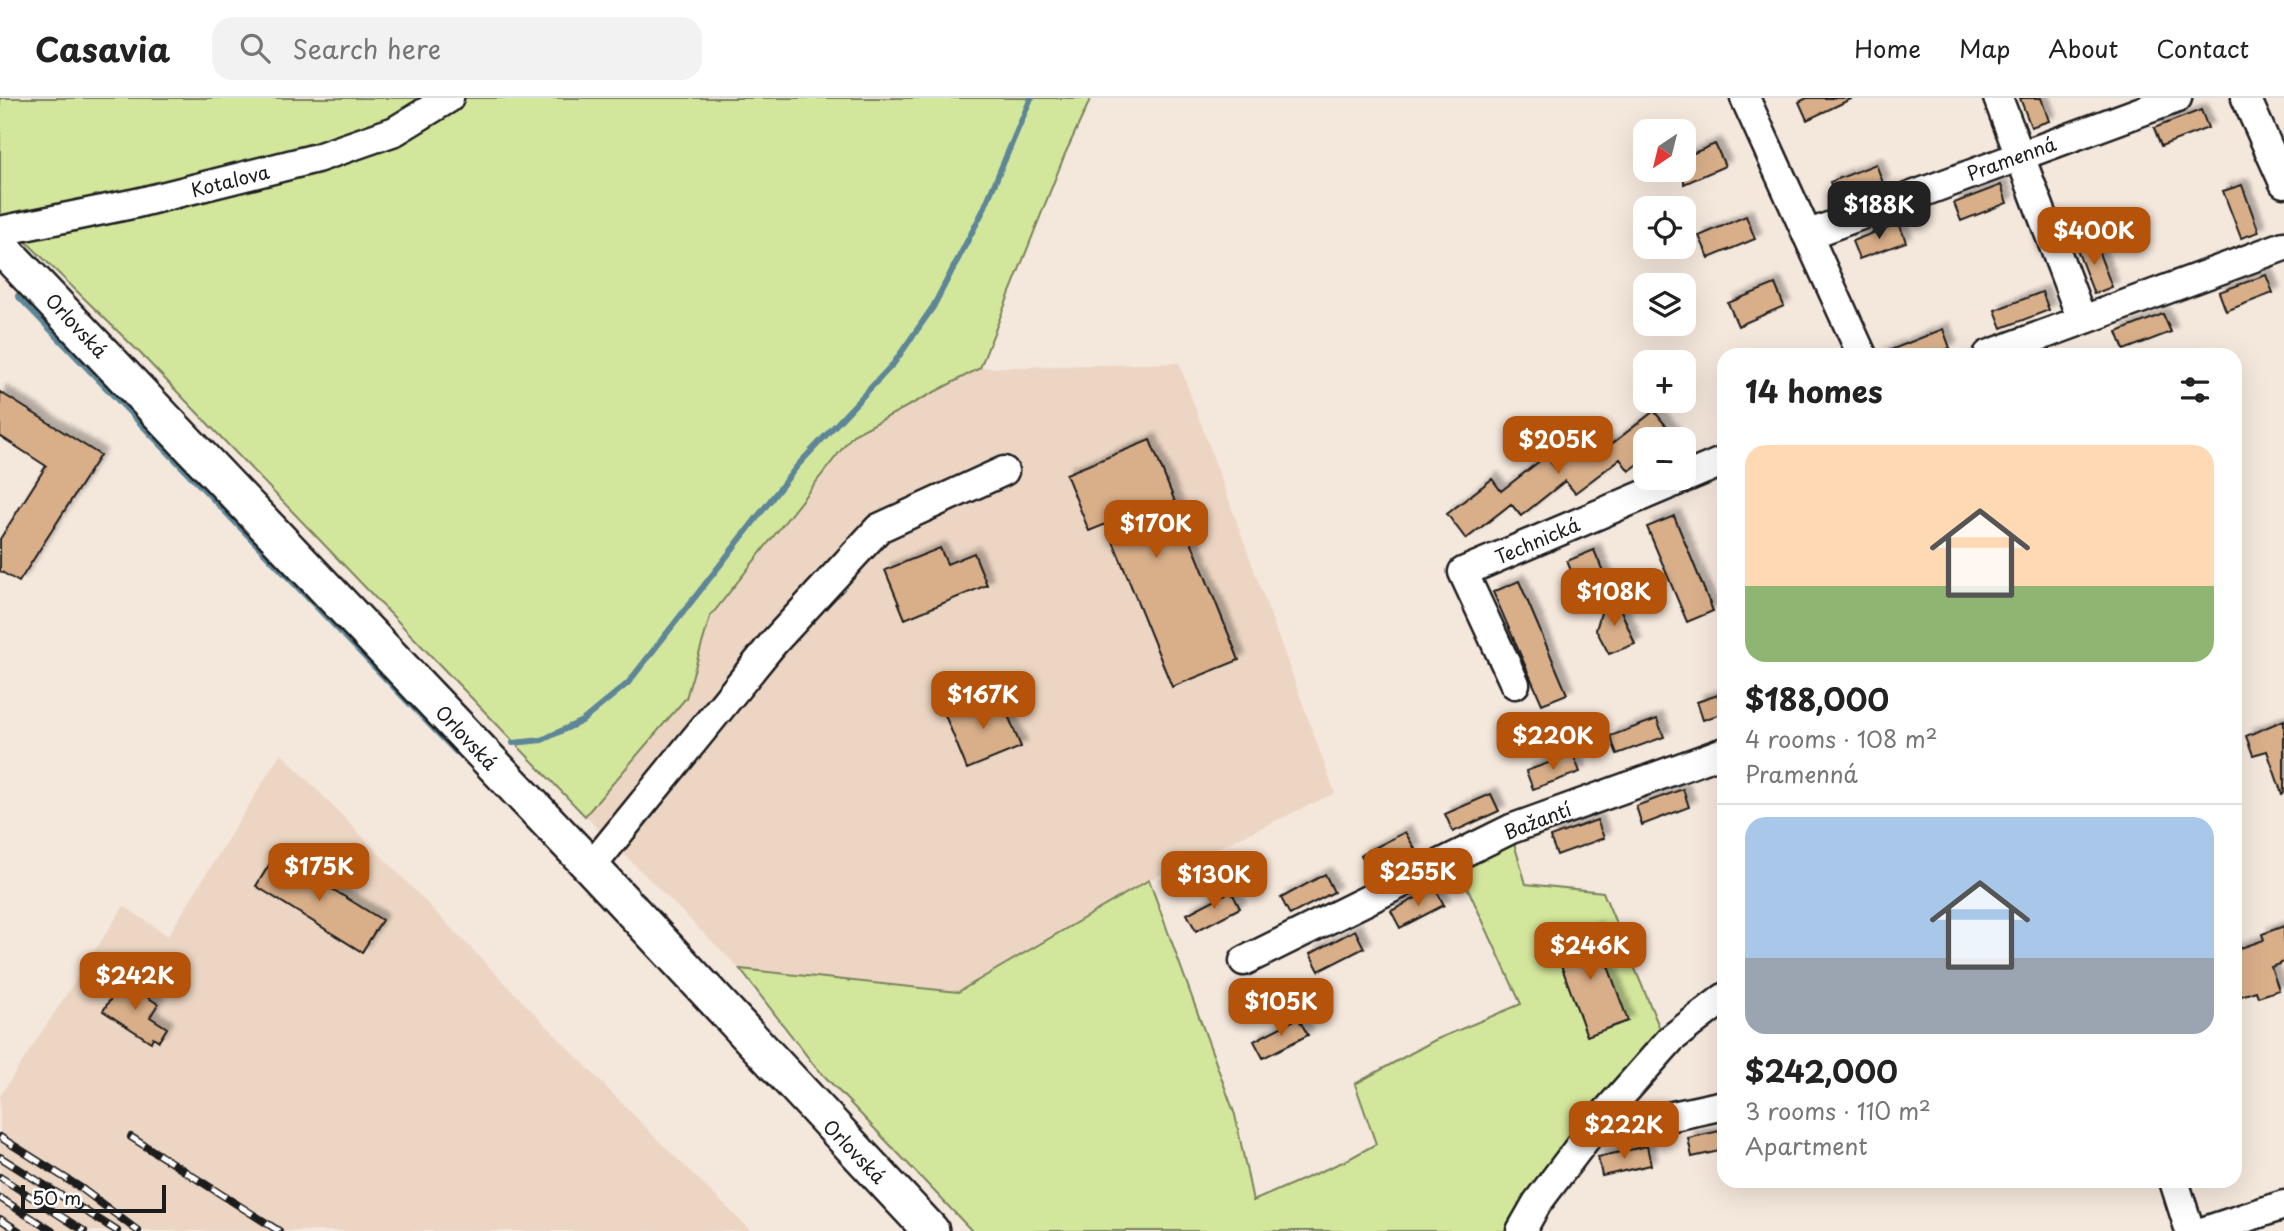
<!DOCTYPE html>
<html lang="en">
<head>
<meta charset="utf-8">
<style>
	body { margin:0; font-family:"Playpen Sans",sans-serif; background:#f2f2f2; color:#222; height:100vh; display:flex; flex-direction:column; font-size:26px; white-space:nowrap }
	* { box-sizing:border-box; margin:0 }
	p { font-size:23px; color:#767676 }
	.icon { flex:none; width:38px; height:38px; fill:none; stroke:currentColor; stroke-width:2; stroke-linecap:round; stroke-linejoin:round }
	.map { position:relative; flex:1; overflow:hidden }
	.details { position:absolute; left:1717px; top:250px; width:525px; height:840px; display:flex; flex-direction:column; background:#fff; border-radius:21px; box-shadow:0 7px 28px #0002 }
	.details>* { flex:none }
	.needle { width:46px; rotate:215deg }
	.fabs { position:absolute; left:1633px; top:21px; display:grid; gap:14px }
	.fabs a { display:grid; place-items:center; width:63px; height:63px; border-radius:14px; background:#fff; box-shadow:0 7px 28px #0002; font-size:35px }
	.scale { position:absolute; left:21px; bottom:18px; width:145px; box-sizing:border-box; padding-left:7px; border:4px solid #1c1c1c; border-top:0; font-size:19px; line-height:24px; white-space:nowrap; color:#1c1c1c; -webkit-text-stroke:5px #fff; paint-order:stroke }
	.price { position:absolute; translate:-50% -60px; padding:0 16px; border-radius:14px; background:#b45309; color:#fff; font-size:23px; line-height:46px; filter:drop-shadow(0 2px 4px #0008) }
	.price::after { content:''; position:absolute; left:50%; top:42px; width:21px; height:16px; margin-left:-10px; background:inherit; clip-path:polygon(0 0,100% 0,50% 100%) }
	.price.selected { background:#222; color:#fff }
	ul { padding:0; list-style:none }
	li { display:grid; align-content:center; gap:14px; height:371px; padding:0 28px }
	li+li { border-top:2px solid #e0e0e0 }
	li span { display:grid; place-items:center; height:217px; border-radius:21px; color:#555 }
	li>.icon { margin-inline-start:auto }
	span .icon { width:126px; height:126px; fill:#fffc; stroke-width:1 }
	li b { font-size:30px }
	h2 { display:flex; justify-content:space-between; align-items:center; height:84px; padding:0 28px; font-size:30px }
	header { display:flex; align-items:center; gap:42px; box-sizing:border-box; height:98px; padding:0 35px; background:#fff; border-bottom:2px solid #e0e0e0 }
	header strong { font-size:33px }
	nav { display:flex; gap:38px; margin-inline-start:auto; font-size:24px }
	.search { width:490px; height:63px; background:#f2f2f2; display:flex; align-items:center; gap:18px; box-sizing:border-box; padding:0 24px; border-radius:21px; color:#767676; font-size:26px }
	.map>svg:first-child { display:block }
	.built { fill:#ecd6c3 }
	.green { fill:#d3e79c; stroke:#78825c; stroke-width:2 }
	.lines { fill:none; stroke-linecap:round; stroke-linejoin:round }
	.stream { stroke:#5d8698; stroke-width:6 }
	.building { fill:#d9af8a; stroke:#1c1c1c; stroke-width:2; filter:url(#shadow) }
	.minor-casing { stroke:#1c1c1c; stroke-width:33 }
	.major-casing { stroke:#1c1c1c; stroke-width:40 }
	.minor { stroke:#fff; stroke-width:28 }
	.major { stroke:#fff; stroke-width:35 }
	.rail-casing { stroke:#1c1c1c; stroke-width:8 }
	.rail { stroke:#fff; stroke-width:5; stroke-dasharray:16; stroke-linecap:butt }
	.labels { text-anchor:middle; dominant-baseline:central; stroke-width:5; stroke-linejoin:round; paint-order:stroke }
	.street-label { font-size:19px; fill:#1c1c1c; stroke:#fff }
</style>
</head>
<body>
<header>
<strong>Casavia</strong>
<div class="search"><svg class="icon" aria-label="search" viewBox="0 0 24 24"><circle cx="10" cy="10" r="6"/><path d="M15 15l6 6"/></svg>Search here</div>
<nav><a>Home</a><a>Map</a><a>About</a><a>Contact</a></nav>
</header>
<div class="map">
<svg width="2284" height="1133" viewBox="0 0 2284 1133">
	<defs>
		<filter id="shadow"><feDropShadow dx="6" dy="-6" stdDeviation="2" flood-color="#0004"/></filter>
	</defs>
	<rect width="100%" height="100%" fill="#f4e7dc"/>
	<filter id="ink" filterUnits="userSpaceOnUse"><feTurbulence type="fractalNoise" baseFrequency=".0143" numOctaves="2"/><feDisplacementMap in="SourceGraphic" scale="14" xChannelSelector="R" yChannelSelector="G"/><feConvolveMatrix kernelMatrix="1 2 1 2 8 2 1 2 1" color-interpolation-filters="sRGB"/></filter>
	<g filter="url(#ink)">
		<path class="built" d="M 1179,265 L 1335,695 L 1149,782 L 958,894 L 740,871 L 585,718 L 686,600 L 710,519 L 853,337 L 980,270 Z
			M 281,655 L 651,1035 L 751,1133 L 0,1133 L 0,998 L 124,808 L 168,838 Z"/>
		<path class="green" d="M 0,0 L 1091,0 L 1065,56 L 980,270 L 853,337 L 710,519 L 686,600 L 585,718 L 139,254 L 0,118 Z
			M 1513,742 L 1526,786 L 1603,794 L 1663,938 L 1512,1133 L 972,1133 L 814,967 L 740,871 L 958,894 L 1149,782 L 1235,1017 L 1253,1103 L 1347,1062 L 1376,1046 L 1355,986 L 1435,942 L 1521,906 L 1457,767 Z"/>
		<g class="lines">
			<path class="stream" d="M 18,198 L 456,654
				M 513,645 L 542,642 L 582,623 L 628,585 L 798,367 L 894,265 L 933,209 L 983,113 L 1031,0"/>
		</g>
		<path class="building" d="M 1807,0 L 1853,0 L 1807,22 L 1799,4 Z
			M 2020,0 L 2041,0 L 2049,23 L 2031,29 Z
			M 2201,12 L 2208,30 L 2161,48 L 2154,30 Z
			M 1715,46 L 1725,68 L 1684,86 L 1684,59 Z
			M 1876,66 L 1883,85 L 1836,102 L 1830,84 Z
			M 2001,87 L 2007,105 L 1961,123 L 1954,105 Z
			M 2242,87 L 2259,134 L 2241,140 L 2223,93 Z
			M 1746,118 L 1755,141 L 1709,160 L 1699,138 Z
			M 1899,125 L 1906,144 L 1859,161 L 1852,143 Z
			M 2094,142 L 2112,189 L 2094,196 L 2076,149 Z
			M 2266,177 L 2273,195 L 2226,213 L 2219,194 Z
			M 1775,186 L 1784,208 L 1738,228 L 1728,205 Z
			M 2042,194 L 2049,212 L 2002,230 L 1995,212 Z
			M 2163,216 L 2171,234 L 2124,252 L 2117,234 Z
			M 1943,231 L 1950,250 L 1929,257 L 1878,257 Z
			M 0,294 L 100,357 L 19,484 L 0,473 L 0,441 L 46,368 L 0,338 Z
			M 1654,313 L 1677,341 L 1645,341 L 1645,361 L 1629,373 L 1620,361 L 1575,395 L 1565,383 L 1521,418 L 1511,406 L 1466,441 L 1447,416 L 1492,381 L 1501,393 L 1546,358 L 1555,370 L 1600,336 L 1609,348 Z
			M 1150,342 L 1239,562 L 1172,589 L 1106,426 L 1089,433 L 1066,376 Z
			M 1674,418 L 1713,513 L 1687,524 L 1647,429 Z
			M 940,450 L 947,466 L 974,455 L 987,487 L 905,521 L 885,472 Z
			M 1594,452 L 1613,497 L 1587,511 L 1567,463 Z
			M 1519,483 L 1567,596 L 1542,606 L 1493,494 Z
			M 1615,498 L 1635,546 L 1609,556 L 1596,532 L 1604,504 Z
			M 999,595 L 1021,649 L 967,671 L 945,617 Z
			M 1724,595 L 1724,615 L 1703,622 L 1697,604 Z
			M 1657,621 L 1664,639 L 1617,656 L 1610,638 Z
			M 2284,622 L 2284,695 L 2282,696 L 2267,653 L 2253,657 L 2246,638 Z
			M 1573,656 L 1580,674 L 1533,691 L 1526,673 Z
			M 1683,691 L 1689,709 L 1642,727 L 1636,708 Z
			M 1491,696 L 1499,713 L 1453,734 L 1445,716 Z
			M 1597,722 L 1604,740 L 1557,757 L 1550,739 Z
			M 1405,734 L 1415,751 L 1370,775 L 1361,757 Z
			M 276,756 L 382,822 L 362,854 L 256,788 Z
			M 1325,776 L 1334,794 L 1290,817 L 1281,800 Z
			M 1435,790 L 1444,807 L 1400,830 L 1391,813 Z
			M 1231,793 L 1240,810 L 1196,833 L 1187,816 Z
			M 2284,828 L 2284,864 L 2271,869 L 2279,892 L 2258,899 L 2256,893 L 2235,900 L 2235,852 L 2264,842 L 2262,836 Z
			M 1594,830 L 1628,923 L 1587,938 L 1553,845 Z
			M 1355,832 L 1364,850 L 1319,873 L 1310,856 Z
			M 122,883 L 158,906 L 150,919 L 167,930 L 159,943 L 153,939 L 151,944 L 103,913 Z
			M 1298,920 L 1308,937 L 1263,960 L 1254,943 Z
			M 1724,1032 L 1724,1052 L 1692,1059 L 1688,1040 Z
			M 1647,1048 L 1651,1067 L 1602,1078 L 1598,1059 Z"/>
		<g class="lines">
			<defs>
				<path id="minor" d="M 1745,0 L 1862,257
					M 1998,0 L 2082,222
					M 2246,0 L 2284,85
					M 0,133 L 137,105 L 317,60 L 395,33 L 449,0
					M 1807,137 L 2177,0
					M 1988,257 L 2284,148
					M 1515,586 L 1463,474 L 1724,363
					M 591,769 L 774,544 L 879,430 L 1004,373
					M 1244,863 L 1511,731 L 1724,654
					M 1602,1019 L 1631,1027 L 1724,1007
					M 2174,1083 L 2190,1133
					M 1521,1133 L 1537,1105 L 1602,1019 L 1671,941 L 1724,900
					M 2205,1133 L 2284,1107"/>
				<path id="major" d="M 0,148 L 591,769 L 931,1133"/>
			</defs>
			<use href="#minor" class="minor-casing"/>
			<use href="#major" class="major-casing"/>
			<use href="#minor" class="minor"/>
			<use href="#major" class="major"/>
			<defs>
				<path id="rail" d="M 0,1039 L 81,1090 L 138,1133
					M 131,1039 L 279,1133
					M 0,1059 L 117,1133
					M 0,1079 L 84,1133
					M 0,1100 L 52,1133
					M 0,1121 L 19,1133"/>
			</defs>
			<use href="#rail" class="rail-casing"/>
			<use href="#rail" class="rail"/>
		</g>
	</g>
	<g class="labels">
		<g class="street-label">
			<text transform="translate(2011 60) rotate(-20)">Pramenná</text>
			<text transform="translate(230 82) rotate(-14)">Kotalova</text>
			<text transform="translate(77 227) rotate(47)">Orlovská</text>
			<text transform="translate(1537 442) rotate(-23)">Technická</text>
			<text transform="translate(467 639) rotate(47)">Orlovská</text>
			<text transform="translate(1537 722) rotate(-21)">Bažantí</text>
			<text transform="translate(855 1053) rotate(46)">Orlovská</text>
		</g>
	</g>
</svg>
<div class="fabs">
<a><svg class="needle" viewBox="-14 -14 28 28"><path d="M0-13l5 13h-10z" fill="#e53935"/><path d="M0 13l5-13h-10z" fill="#767676"/></svg></a>
<a><svg class="icon" aria-label="locate" viewBox="0 0 24 24"><circle cx="12" cy="12" r="6"/><path d="M12 2v4M12 18v4M2 12h4M18 12h4"/></svg></a>
<a><svg class="icon" aria-label="layers" viewBox="0 0 24 24"><path d="M12 4l9 5-9 5-9-5zM3 14l9 5 9-5"/></svg></a>
<a>+</a>
<a>−</a>
</div>
<div class="scale">50 m</div>
<b class="price selected" style="left:1879px;top:143px">$188K</b>
<b class="price" style="left:2094px;top:169px">$400K</b>
<b class="price" style="left:1558px;top:378px">$205K</b>
<b class="price" style="left:1156px;top:462px">$170K</b>
<b class="price" style="left:1614px;top:530px">$108K</b>
<b class="price" style="left:983px;top:633px">$167K</b>
<b class="price" style="left:1553px;top:674px">$220K</b>
<b class="price" style="left:319px;top:805px">$175K</b>
<b class="price" style="left:1418px;top:810px">$255K</b>
<b class="price" style="left:1214px;top:813px">$130K</b>
<b class="price" style="left:1590px;top:884px">$246K</b>
<b class="price" style="left:135px;top:914px">$242K</b>
<b class="price" style="left:1281px;top:940px">$105K</b>
<b class="price" style="left:1624px;top:1063px">$222K</b>
<section class="details">
<h2>14 homes<svg class="icon" aria-label="filters" viewBox="0 0 24 24"><path d="M4 7h16M4 17h16"/><circle cx="9" cy="7" r="2"/><circle cx="15" cy="17" r="2"/></svg></h2>
<ul>
<li><span style="background:linear-gradient(#ffd9b3 65%,#8fb573 0)"><svg class="icon" aria-label="home" viewBox="0 0 24 24"><path d="M3 11l9-7 9 7M6 9v11h12V9"/></svg></span><div><b>$188,000</b><p>4 rooms · 108 m²</p><p>Pramenná</p></div></li>
<li><span style="background:linear-gradient(#a9c7e8 65%,#9aa5b1 0)"><svg class="icon" aria-label="home" viewBox="0 0 24 24"><path d="M3 11l9-7 9 7M6 9v11h12V9"/></svg></span><div><b>$242,000</b><p>3 rooms · 110 m²</p><p>Apartment</p></div></li>
</ul>
</section>
</div>
</body>
</html>
